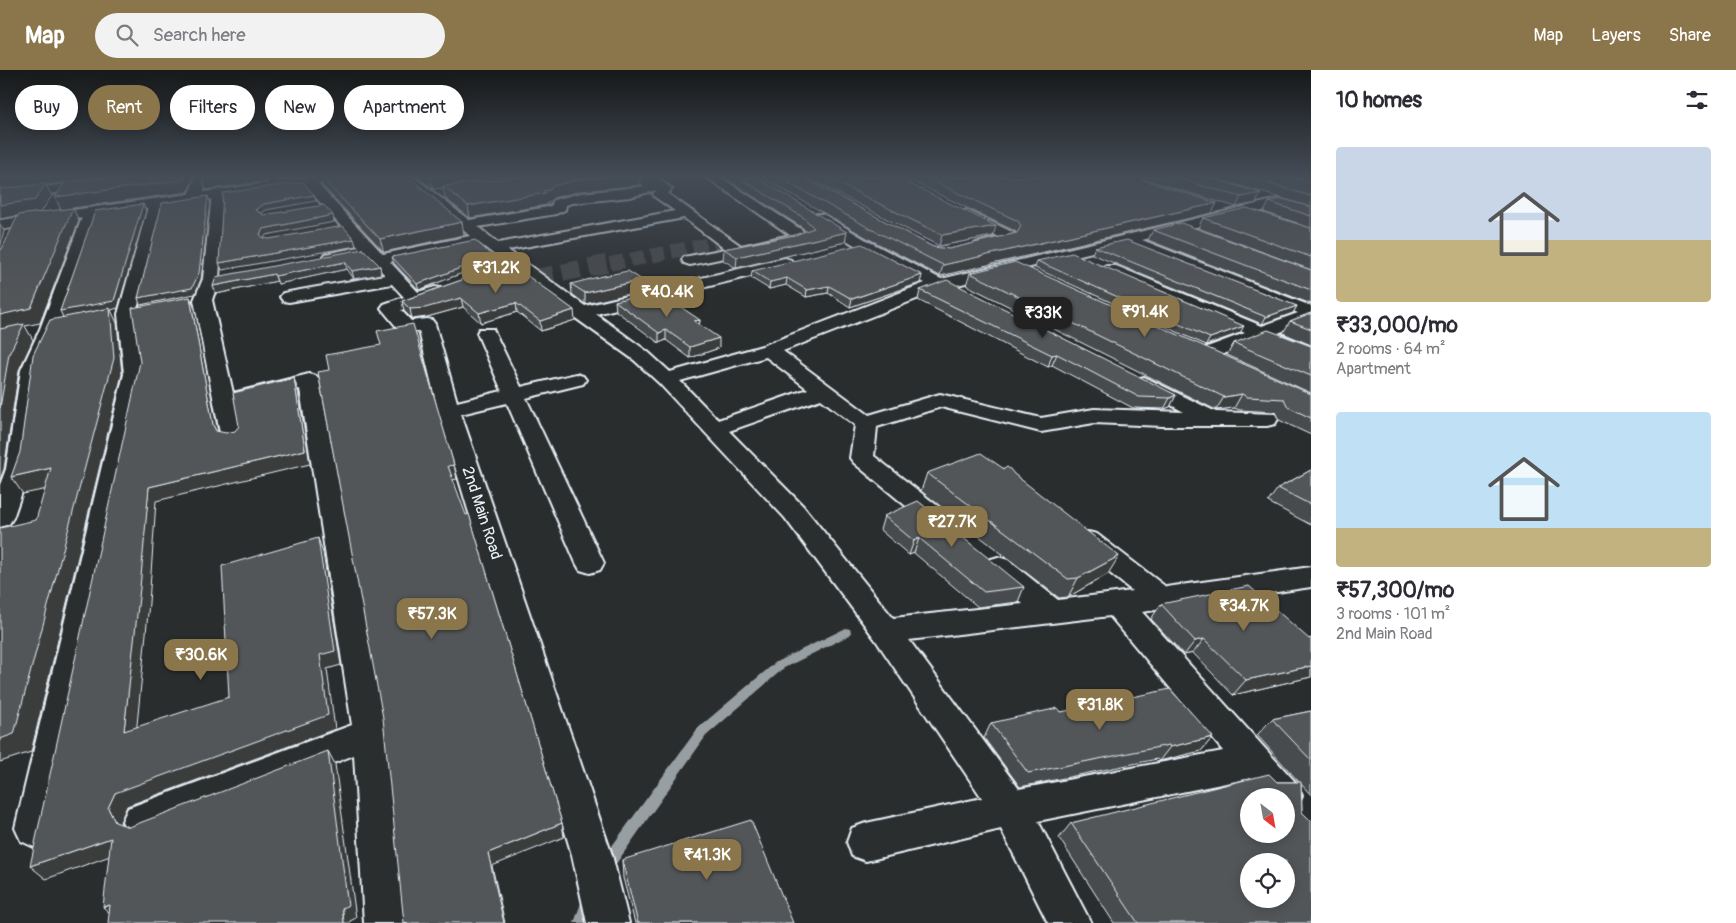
<!DOCTYPE html>
<html lang="en">
<head>
<meta charset="utf-8">
<style>
	body { margin:0; font-family:Pangolin,sans-serif; background:#f2f2f3; color:#2b2b33; height:100vh; display:flex; flex-direction:column; font-size:19px; white-space:nowrap }
	* { box-sizing:border-box; margin:0 }
	p { font-size:16px; color:#7c7c81 }
	.icon { flex:none; width:28px; height:28px; fill:none; stroke:currentColor; stroke-width:2; stroke-linecap:round; stroke-linejoin:round }
	.map { position:relative; flex:1; overflow:hidden }
	.panel { display:flex; flex-direction:column; background:#fff; width:425px }
	.panel>* { flex:none }
	.banner { position:absolute; left:15px; top:15px; width:475px; height:45px; display:flex; gap:10px }
	.needle { width:32px; rotate:149deg }
	.buttons { position:absolute; left:1240px; top:718px; display:grid; gap:10px }
	.buttons a { display:grid; place-items:center; width:55px; height:55px; border-radius:50%; background:#fff; box-shadow:0 2px 12px #0003; font-size:25px }
	.price { position:absolute; translate:-50% -42px; padding:0 11px; border-radius:10px; background:#8a764a; color:#fff; font-size:16px; line-height:32px; filter:drop-shadow(0 1px 2px #0008) }
	.price::after { content:''; position:absolute; left:50%; top:30px; width:15px; height:11px; margin-left:-8px; background:inherit; clip-path:polygon(0 0,100% 0,50% 100%) }
	.price.on { background:#222; color:#fff }
	ul { padding:0; list-style:none }
	li { display:grid; align-content:center; gap:10px; height:265px; padding:0 25px }
	li span { display:grid; place-items:center; height:155px; border-radius:5px; color:#555 }
	li>.icon { margin-inline-start:auto }
	span .icon { width:90px; height:90px; fill:#fffc; stroke-width:1 }
	li b { font-size:21px }
	h2 { display:flex; justify-content:space-between; align-items:center; height:60px; padding:0 25px; font-size:21px }
	.tag { padding:0 18px; border-radius:22px; background:#fff; box-shadow:0 2px 12px #0003; font-size:18px; line-height:45px }
	.tag.on { background:#8a764a; color:#fff }
	header { display:flex; align-items:center; gap:30px; box-sizing:border-box; height:70px; padding:0 25px; background:#8a764a; color:#fff }
	header strong { font-size:24px }
	nav { display:flex; gap:28px; margin-inline-start:auto; font-size:18px }
	.search { width:350px; height:45px; background:#f2f2f3; display:flex; align-items:center; gap:12px; box-sizing:border-box; padding:0 18px; border-radius:28px; color:#7c7c81; font-size:19px }
	main { display:flex; flex:1; min-height:0 }
	.map>svg:first-child { display:block }
	.lines { fill:none; stroke-linecap:round; stroke-linejoin:round }
	.stream { fill:#989fa3; fill-rule:evenodd }
	.minor-tunnel-far1 { stroke:#464a4c; stroke-width:14; stroke-dasharray:14 7; stroke-linecap:butt }
	.minor-tunnel { stroke:#464a4c; stroke-width:18; stroke-dasharray:18 9; stroke-linecap:butt }
	.minor-casing { stroke:#e8f1f8; stroke-width:4 }
	.secondary-casing { stroke:#e8f1f8; stroke-width:3 }
	.minor { fill:#2a2d2e; fill-rule:evenodd }
	.secondary { fill:#2a2d2e; fill-rule:evenodd }
	.wall { fill:#474b4d; stroke:#e8f1f8 }
	.shaded-wall { fill:#3a3d3e; stroke:#e8f1f8 }
	.building { fill:#535759; stroke:#e8f1f8; fill-rule:evenodd }
	.labels { text-anchor:middle; dominant-baseline:central; stroke-width:4; stroke-linejoin:round; paint-order:stroke }
	.street-label { font-size:16px; fill:#e8f1f8; stroke:#2a2d2e }
</style>
</head>
<body>
<header>
<strong>Map</strong>
<div class="search"><svg class="icon" aria-label="search" viewBox="0 0 24 24"><circle cx="10" cy="10" r="6"/><path d="M15 15l6 6"/></svg>Search here</div>
<nav><a>Map</a><a>Layers</a><a>Share</a></nav>
</header>
<main>
<div class="map">
<svg width="1311" height="853" viewBox="0 0 1311 853">
	<rect width="100%" height="100%" fill="#2a2d2e"/>
	<filter id="ink" filterUnits="userSpaceOnUse"><feTurbulence type="fractalNoise" baseFrequency=".02" numOctaves="2"/><feDisplacementMap in="SourceGraphic" scale="10" xChannelSelector="R" yChannelSelector="G"/><feConvolveMatrix kernelMatrix="1 2 1 2 8 2 1 2 1" color-interpolation-filters="sRGB"/></filter>
	<g filter="url(#ink)">
		<g class="lines">
			<path class="stream" d="M 846,558 L 850,559 L 851,562 L 850,565 L 784,598 L 706,666 L 611,801 L 606,803 L 601,801 L 599,796 L 601,791 L 698,658 L 776,592 Z
				M 588,825 L 593,827 L 595,832 L 588,853 L 574,853 L 583,827 Z"/>
			<path class="minor-tunnel-far1" d="M 610,194 L 725,171"/>
			<path class="minor-tunnel" d="M 536,208 L 616,192"/>
			<defs>
				<path id="minor" d="M 195,107 L 207,107 L 203,126 L 196,130 L 189,126 Z
					M 266,107 L 278,107 L 281,115 L 275,119 L 271,118 Z
					M 308,107 L 312,108 L 383,184 L 470,166 L 401,107 L 414,107 L 469,150 L 548,137 L 552,135 L 553,130 L 581,123 L 639,117 L 644,116 L 634,107 L 657,107 L 672,119 L 668,124 L 741,176 L 790,165 L 706,107 L 720,107 L 802,160 L 806,166 L 793,174 L 690,195 L 684,193 L 682,190 L 684,187 L 725,179 L 684,148 L 508,180 L 585,236 L 785,188 L 791,190 L 793,193 L 791,196 L 596,244 L 648,282 L 670,302 L 762,276 L 925,213 L 858,177 L 813,150 L 811,147 L 813,144 L 823,144 L 868,171 L 941,209 L 1278,129 L 1283,130 L 1285,133 L 1283,136 L 1142,170 L 1311,236 L 1311,250 L 1278,263 L 1311,277 L 1311,290 L 1261,270 L 1213,288 L 1199,288 L 1196,284 L 1199,280 L 1245,263 L 1104,202 L 1102,199 L 1104,196 L 1116,196 L 1262,256 L 1298,243 L 1125,174 L 945,218 L 783,281 L 869,345 L 940,324 L 1041,348 L 1094,339 L 1184,342 L 1137,317 L 1134,313 L 1137,309 L 1144,307 L 1216,342 L 1275,344 L 1278,349 L 1275,354 L 1267,356 L 1162,356 L 1094,353 L 1041,362 L 941,337 L 877,357 L 874,386 L 953,448 L 957,454 L 953,460 L 944,463 L 935,460 L 854,393 L 850,388 L 855,355 L 821,329 L 729,361 L 803,436 L 893,548 L 1023,534 L 988,504 L 984,497 L 988,490 L 998,487 L 1008,490 L 1058,530 L 1132,521 L 1079,478 L 1075,471 L 1079,464 L 1088,462 L 1097,464 L 1166,517 L 1311,497 L 1311,517 L 1142,542 L 1297,714 L 1302,726 L 1297,738 L 1286,743 L 1286,726 L 1261,726 L 1246,709 L 1038,751 L 1091,853 L 1048,853 L 1001,759 L 866,791 L 852,786 L 847,772 L 852,758 L 866,753 L 982,728 L 875,569 L 785,448 L 659,313 L 634,290 L 574,247 L 571,243 L 479,173 L 390,192 L 418,222 L 435,217 L 441,218 L 443,222 L 441,226 L 401,240 L 411,251 L 426,249 L 432,250 L 435,254 L 457,332 L 502,321 L 477,263 L 479,259 L 493,259 L 495,263 L 521,317 L 576,304 L 583,306 L 586,310 L 583,314 L 526,328 L 604,493 L 600,500 L 590,503 L 580,500 L 576,493 L 507,333 L 461,344 L 612,785 L 629,853 L 587,853 L 572,785 L 438,340 L 419,261 L 400,261 L 381,238 L 384,234 L 404,227 L 392,214 L 289,232 L 283,231 L 280,227 L 283,223 L 289,222 L 385,205 L 366,185 L 331,192 L 326,190 L 323,187 L 326,184 L 359,177 L 304,114 L 302,111 L 304,108 ZM 657,120 L 653,124 L 655,127 L 675,141 L 498,173 L 478,157 L 556,144 L 565,140 L 566,135 L 572,133 L 630,127 ZM 766,287 L 808,319 L 718,350 L 680,311 ZM 1110,546 L 1223,681 L 1019,719 L 909,570 Z
					M 94,111 L 100,115 L 98,118 L 0,130 L 0,122 Z
					M 218,119 L 224,123 L 219,209 L 212,230 L 233,323 L 309,304 L 316,306 L 319,310 L 387,663 L 406,853 L 364,853 L 354,685 L 141,769 L 128,764 L 122,751 L 128,738 L 352,655 L 300,319 L 236,335 L 243,368 L 240,373 L 232,375 L 224,373 L 221,368 L 194,230 L 203,209 L 212,123 Z
					M 156,129 L 163,133 L 136,244 L 144,304 L 53,758 L 47,771 L 34,777 L 21,771 L 15,758 L 124,304 L 118,244 L 149,133 Z
					M 91,138 L 98,142 L 58,259 L 41,300 L 30,399 L 13,448 L 9,454 L 0,457 L 0,415 L 6,399 L 21,300 L 40,259 L 84,142 Z
					M 966,140 L 1014,163 L 1015,169 L 1013,172 L 981,181 L 976,179 L 973,176 L 976,173 L 999,167 L 961,147 L 959,144 Z"/>
				<path id="secondary" d="M 312,107 L 346,107 L 339,111 L 0,160 L 0,150 Z"/>
			</defs>
			<use href="#minor" class="minor-casing"/>
			<use href="#secondary" class="secondary-casing"/>
			<use href="#minor" class="minor"/>
			<use href="#secondary" class="secondary"/>
		</g>
		<path class="wall" d="M 319,107 L 321,107 L 464,165 L 384,182 L 322,115 Z
			M 417,107 L 640,107 L 640,115 L 581,121 L 553,128 L 551,132 L 547,133 L 547,135 L 470,148 L 445,128 L 443,118 L 433,119 Z
			M 723,107 L 756,107 L 845,172 L 736,198 L 723,190 L 724,179 L 795,165 L 805,161 L 803,158 Z
			M 761,107 L 802,107 L 933,177 L 949,179 L 1016,163 L 1015,161 L 903,107 L 1134,107 L 1212,143 L 940,206 L 869,169 Z
			M 806,107 L 896,107 L 993,166 L 939,176 Z
			M 1138,107 L 1207,107 L 1261,123 L 1256,133 L 1236,137 Z
			M 1210,107 L 1288,107 L 1311,112 L 1311,137 Z
			M 1289,107 L 1311,107 L 1311,112 Z
			M 1269,132 L 1311,137 L 1311,200 L 1198,158 L 1203,148 L 1297,153 L 1264,142 Z
			M 1153,160 L 1311,200 L 1311,234 L 1148,170 Z
			M 1095,177 L 1297,236 L 1293,243 L 1262,254 L 1092,184 Z
			M 363,179 L 380,196 L 381,204 L 354,209 L 347,199 L 278,214 L 277,211 L 216,224 Z
			M 392,187 L 493,191 L 419,220 L 394,193 Z
			M 1037,191 L 1240,263 L 1206,275 L 1035,198 Z
			M 510,193 L 575,250 L 541,261 L 517,242 L 481,253 L 463,237 L 427,247 L 412,249 L 404,241 L 402,231 Z
			M 752,201 L 922,205 L 920,213 L 850,237 L 828,223 L 806,227 L 786,215 L 769,219 L 751,208 Z
			M 970,203 L 1311,324 L 1311,365 L 1279,350 L 1275,342 L 1240,340 L 1234,338 L 1216,340 L 966,215 Z
			M 571,214 L 642,221 L 585,234 L 572,224 Z
			M 920,220 L 1176,325 L 1170,337 L 1164,339 L 1133,338 L 1052,295 L 1048,297 L 918,230 Z
			M 615,231 L 700,250 L 699,255 L 719,278 L 690,288 L 666,270 L 659,273 L 616,241 Z
			M 1311,243 L 1311,275 L 1283,263 L 1290,251 Z
			M 1234,273 L 1311,276 L 1311,323 L 1227,285 Z
			M 1004,399 L 1014,404 L 1108,504 L 1068,527 L 1059,528 L 921,421 L 927,403 Z
			M 1311,400 L 1311,455 L 1268,432 L 1278,418 Z
			M 884,446 L 1024,517 L 1018,532 L 978,537 L 914,483 L 909,485 L 880,460 Z
			M 1161,534 L 1309,569 L 1311,568 L 1311,607 L 1233,625 L 1193,583 L 1184,585 L 1151,549 Z
			M 1311,641 L 1311,725 L 1301,714 L 1302,742 L 1311,853 L 1114,853 L 1059,768 L 1071,753 L 1277,712 L 1299,712 L 1257,665 L 1272,649 Z
			M 1061,642 L 1213,667 L 1201,681 L 1159,691 L 1157,689 L 1020,717 L 984,668 L 991,653 Z
			M 622,790 L 793,853 L 635,853 L 623,808 Z"/>
		<path class="shaded-wall" d="M 12,107 L 66,107 L 61,113 L 46,115 L 52,126 L 41,142 L 0,149 L 0,108 Z
			M 76,107 L 127,107 L 79,112 Z
			M 185,107 L 194,107 L 188,122 L 73,138 L 79,151 L 40,253 L 25,256 L 33,270 L 19,300 L 4,399 L 0,410 L 0,245 L 61,140 L 55,127 Z
			M 211,107 L 264,107 L 266,111 L 206,120 L 202,108 Z
			M 280,107 L 299,107 L 281,109 Z
			M 430,107 L 528,107 L 443,116 L 443,118 L 433,119 Z
			M 607,107 L 640,107 L 640,115 L 581,121 L 553,128 L 551,132 L 547,133 L 547,135 L 470,148 L 468,136 L 543,121 L 552,116 L 580,109 Z
			M 1261,123 L 1256,133 L 1236,137 L 1241,127 Z
			M 314,125 L 316,131 L 266,140 L 257,147 L 255,140 L 264,134 Z
			M 208,126 L 210,132 L 201,209 L 195,224 L 140,235 L 138,228 Z
			M 1217,133 L 1212,143 L 940,206 L 943,195 Z
			M 143,134 L 146,141 L 118,238 L 111,240 L 117,253 L 122,304 L 31,682 L 0,692 L 0,669 L 110,240 L 64,249 L 60,241 Z
			M 333,145 L 334,152 L 266,165 L 262,171 L 260,164 L 263,159 Z
			M 462,152 L 464,165 L 384,182 L 380,169 Z
			M 0,154 L 4,161 L 0,179 Z
			M 996,156 L 993,166 L 939,176 L 942,165 Z
			M 847,162 L 845,172 L 736,198 L 737,187 Z
			M 354,169 L 356,176 L 222,200 L 219,193 Z
			M 493,186 L 493,191 L 419,220 L 417,214 Z
			M 345,192 L 347,199 L 278,214 L 275,206 Z
			M 380,196 L 381,204 L 354,209 L 352,201 Z
			M 274,204 L 277,211 L 216,224 L 213,216 Z
			M 922,205 L 920,213 L 850,237 L 852,229 Z
			M 787,208 L 786,215 L 769,219 L 770,212 Z
			M 642,210 L 642,221 L 585,234 L 585,223 Z
			M 829,216 L 828,223 L 806,227 L 807,220 Z
			M 190,227 L 195,239 L 219,368 L 213,355 Z
			M 461,228 L 463,237 L 427,247 L 412,249 L 410,239 Z
			M 516,233 L 517,242 L 481,253 L 479,243 Z
			M 1297,236 L 1293,243 L 1262,254 L 1266,247 Z
			M 574,240 L 575,250 L 541,261 L 540,251 Z
			M 700,250 L 699,260 L 694,251 Z
			M 1244,256 L 1240,263 L 1206,275 L 1210,268 Z
			M 666,260 L 666,270 L 659,273 L 659,263 Z
			M 719,268 L 719,278 L 690,288 L 690,277 Z
			M 1057,284 L 1052,295 L 1048,297 L 1052,285 Z
			M 294,308 L 298,321 L 310,394 L 156,431 L 149,533 L 135,675 L 124,661 L 149,417 L 305,380 Z
			M 1242,324 L 1234,338 L 1216,340 L 1224,327 Z
			M 1176,325 L 1170,337 L 1164,339 L 1170,328 Z
			M 454,395 L 457,409 L 451,410 L 448,396 Z
			M 51,398 L 62,416 L 23,424 L 11,407 Z
			M 318,468 L 323,483 L 341,595 L 327,599 L 335,659 L 127,736 L 120,752 L 127,766 L 115,752 L 108,738 L 115,723 L 320,585 Z
			M 919,468 L 914,483 L 909,485 L 914,471 Z
			M 1119,486 L 1108,504 L 1068,527 L 1078,508 Z
			M 1204,569 L 1193,583 L 1184,585 L 1195,571 Z
			M 1311,596 L 1311,607 L 1233,625 L 1246,610 Z
			M 1213,667 L 1201,681 L 1159,691 L 1170,677 Z
			M 328,681 L 335,694 L 356,848 L 350,851 L 350,853 L 344,853 Z
			M 562,753 L 564,767 L 492,796 L 505,853 L 504,853 L 488,783 Z
			M 111,768 L 124,781 L 46,809 L 30,796 Z
			M 110,835 L 117,850 L 103,837 Z"/>
		<path class="building" d="M 0,107 L 12,107 L 0,108 Z
			M 116,107 L 185,107 L 184,110 L 55,127 L 65,112 Z
			M 321,107 L 409,107 L 462,152 L 380,169 Z
			M 522,107 L 607,107 L 580,109 L 552,116 L 550,120 L 543,121 L 546,123 L 468,136 L 443,116 Z
			M 738,107 L 756,107 L 847,162 L 737,187 L 724,179 L 795,165 L 814,158 L 804,148 Z
			M 778,107 L 802,107 L 933,177 L 949,179 L 1017,163 L 1021,156 L 1018,151 L 924,107 L 1134,107 L 1217,133 L 943,195 L 871,159 Z
			M 826,107 L 896,107 L 996,156 L 942,165 Z
			M 1173,107 L 1207,107 L 1261,123 L 1241,127 Z
			M 1246,107 L 1288,107 L 1311,112 L 1311,126 Z
			M 303,112 L 314,125 L 264,134 L 255,140 L 264,145 L 324,135 L 333,145 L 263,159 L 260,164 L 263,168 L 269,169 L 343,156 L 354,169 L 219,193 L 223,123 Z
			M 46,114 L 35,130 L 0,135 L 0,119 Z
			M 208,126 L 199,203 L 192,218 L 138,228 L 162,133 Z
			M 1283,129 L 1311,137 L 1311,146 L 1269,132 Z
			M 143,134 L 114,231 L 60,241 L 95,141 Z
			M 73,138 L 31,238 L 0,245 L 0,180 L 2,179 L 18,145 Z
			M 1247,138 L 1311,158 L 1311,187 L 1203,148 Z
			M 1181,153 L 1311,200 L 1311,220 L 1153,160 Z
			M 475,170 L 493,186 L 417,214 L 392,187 Z
			M 1127,170 L 1297,236 L 1266,247 L 1095,177 Z
			M 862,174 L 922,205 L 852,229 L 829,216 L 807,220 L 787,208 L 770,212 L 752,201 Z
			M 363,179 L 380,196 L 352,201 L 345,192 L 275,206 L 274,204 L 213,216 L 216,207 Z
			M 1072,183 L 1244,256 L 1210,268 L 1037,191 Z
			M 1015,192 L 1311,324 L 1311,348 L 1288,337 L 1284,329 L 1247,327 L 1242,324 L 1224,327 L 970,203 Z
			M 510,193 L 574,240 L 540,251 L 516,233 L 479,243 L 461,228 L 425,238 L 410,239 L 402,231 Z
			M 628,201 L 642,210 L 585,223 L 571,214 L 598,207 Z
			M 947,210 L 1176,325 L 1170,328 L 1139,327 L 1057,284 L 1052,285 L 920,220 Z
			M 657,221 L 700,250 L 694,251 L 719,268 L 690,277 L 666,260 L 659,263 L 615,231 Z
			M 190,227 L 213,355 L 216,361 L 226,363 L 235,361 L 239,356 L 233,323 L 294,308 L 305,380 L 149,417 L 140,518 L 124,661 L 229,627 L 222,496 L 318,468 L 335,581 L 320,585 L 328,645 L 115,723 L 108,738 L 115,752 L 129,757 L 328,681 L 348,836 L 342,838 L 344,853 L 108,853 L 110,835 L 103,837 L 111,768 L 30,796 L 140,292 L 132,238 Z
			M 110,238 L 114,288 L 14,664 L 0,669 L 0,458 L 36,450 L 51,398 L 11,407 L 20,382 L 33,285 L 50,250 Z
			M 1311,243 L 1311,259 L 1290,251 Z
			M 24,254 L 9,284 L 0,338 L 0,259 Z
			M 413,254 L 454,395 L 448,396 L 466,445 L 469,444 L 562,753 L 488,783 L 504,853 L 404,853 L 383,648 L 318,302 L 329,300 L 326,285 L 381,275 L 377,261 Z
			M 1268,260 L 1311,276 L 1311,306 L 1234,273 Z
			M 981,383 L 1004,399 L 1007,397 L 1010,399 L 1014,404 L 1119,486 L 1078,508 L 1068,509 L 927,403 Z
			M 1311,400 L 1311,435 L 1278,418 Z
			M 918,431 L 1024,517 L 984,522 L 919,468 L 914,471 L 884,446 Z
			M 1249,516 L 1309,569 L 1311,568 L 1311,596 L 1246,610 L 1204,569 L 1195,571 L 1161,534 Z
			M 1170,619 L 1213,667 L 1170,677 L 1169,675 L 1028,703 L 991,653 L 1058,638 L 1061,642 Z
			M 1311,641 L 1311,690 L 1272,649 Z
			M 1269,704 L 1277,712 L 1301,712 L 1302,742 L 1311,751 L 1311,853 L 1138,853 L 1071,753 ZM 1249,726 L 1286,726 L 1286,764 L 1249,764 ZM 1249,791 L 1286,791 L 1286,829 L 1249,829 Z
			M 751,750 L 793,853 L 638,853 L 622,790 Z"/>
	</g>
	<linearGradient id="sky" x2="0" y2="1"><stop stop-color="#171919"/><stop offset="0.47" stop-color="#444c57"/><stop offset="1" stop-color="#444c57" stop-opacity="0"/></linearGradient>
	<rect width="1311" height="226" fill="url(#sky)"/>
	<g class="labels">
		<g class="street-label">
			<text transform="translate(482 443) rotate(72)">2nd Main Road</text>
		</g>
	</g>
</svg>
<div class="buttons">
<a><svg class="needle" viewBox="-14 -14 28 28"><path d="M0-13l5 13h-10z" fill="#e53935"/><path d="M0 13l5-13h-10z" fill="#7c7c81"/></svg></a>
<a><svg class="icon" aria-label="locate" viewBox="0 0 24 24"><circle cx="12" cy="12" r="6"/><path d="M12 2v4M12 18v4M2 12h4M18 12h4"/></svg></a>
</div>
<b class="price" style="left:496px;top:224px">₹31.2K</b>
<b class="price" style="left:667px;top:248px">₹40.4K</b>
<b class="price" style="left:1145px;top:268px">₹91.4K</b>
<b class="price on" style="left:1043px;top:269px">₹33K</b>
<b class="price" style="left:952px;top:478px">₹27.7K</b>
<b class="price" style="left:1244px;top:562px">₹34.7K</b>
<b class="price" style="left:432px;top:570px">₹57.3K</b>
<b class="price" style="left:201px;top:611px">₹30.6K</b>
<b class="price" style="left:1100px;top:661px">₹31.8K</b>
<b class="price" style="left:707px;top:811px">₹41.3K</b>
<div class="banner">
<a class="tag">Buy</a>
<a class="tag on">Rent</a>
<a class="tag">Filters</a>
<a class="tag">New</a>
<a class="tag">Apartment</a>
</div>
</div>
<section class="panel">
<h2>10 homes<svg class="icon" aria-label="filters" viewBox="0 0 24 24"><path d="M4 7h16M4 17h16"/><circle cx="9" cy="7" r="2"/><circle cx="15" cy="17" r="2"/></svg></h2>
<ul>
<li><span style="background:linear-gradient(#c9d6e8 60%,#c2b280 0)"><svg class="icon" aria-label="home" viewBox="0 0 24 24"><path d="M3 11l9-7 9 7M6 9v11h12V9"/></svg></span><div><b>₹33,000/mo</b><p>2 rooms · 64 m²</p><p>Apartment</p></div></li>
<li><span style="background:linear-gradient(#bfe0f5 75%,#c2b280 0)"><svg class="icon" aria-label="home" viewBox="0 0 24 24"><path d="M3 11l9-7 9 7M6 9v11h12V9"/></svg></span><div><b>₹57,300/mo</b><p>3 rooms · 101 m²</p><p>2nd Main Road</p></div></li>
</ul>
</section>
</main>
</body>
</html>
